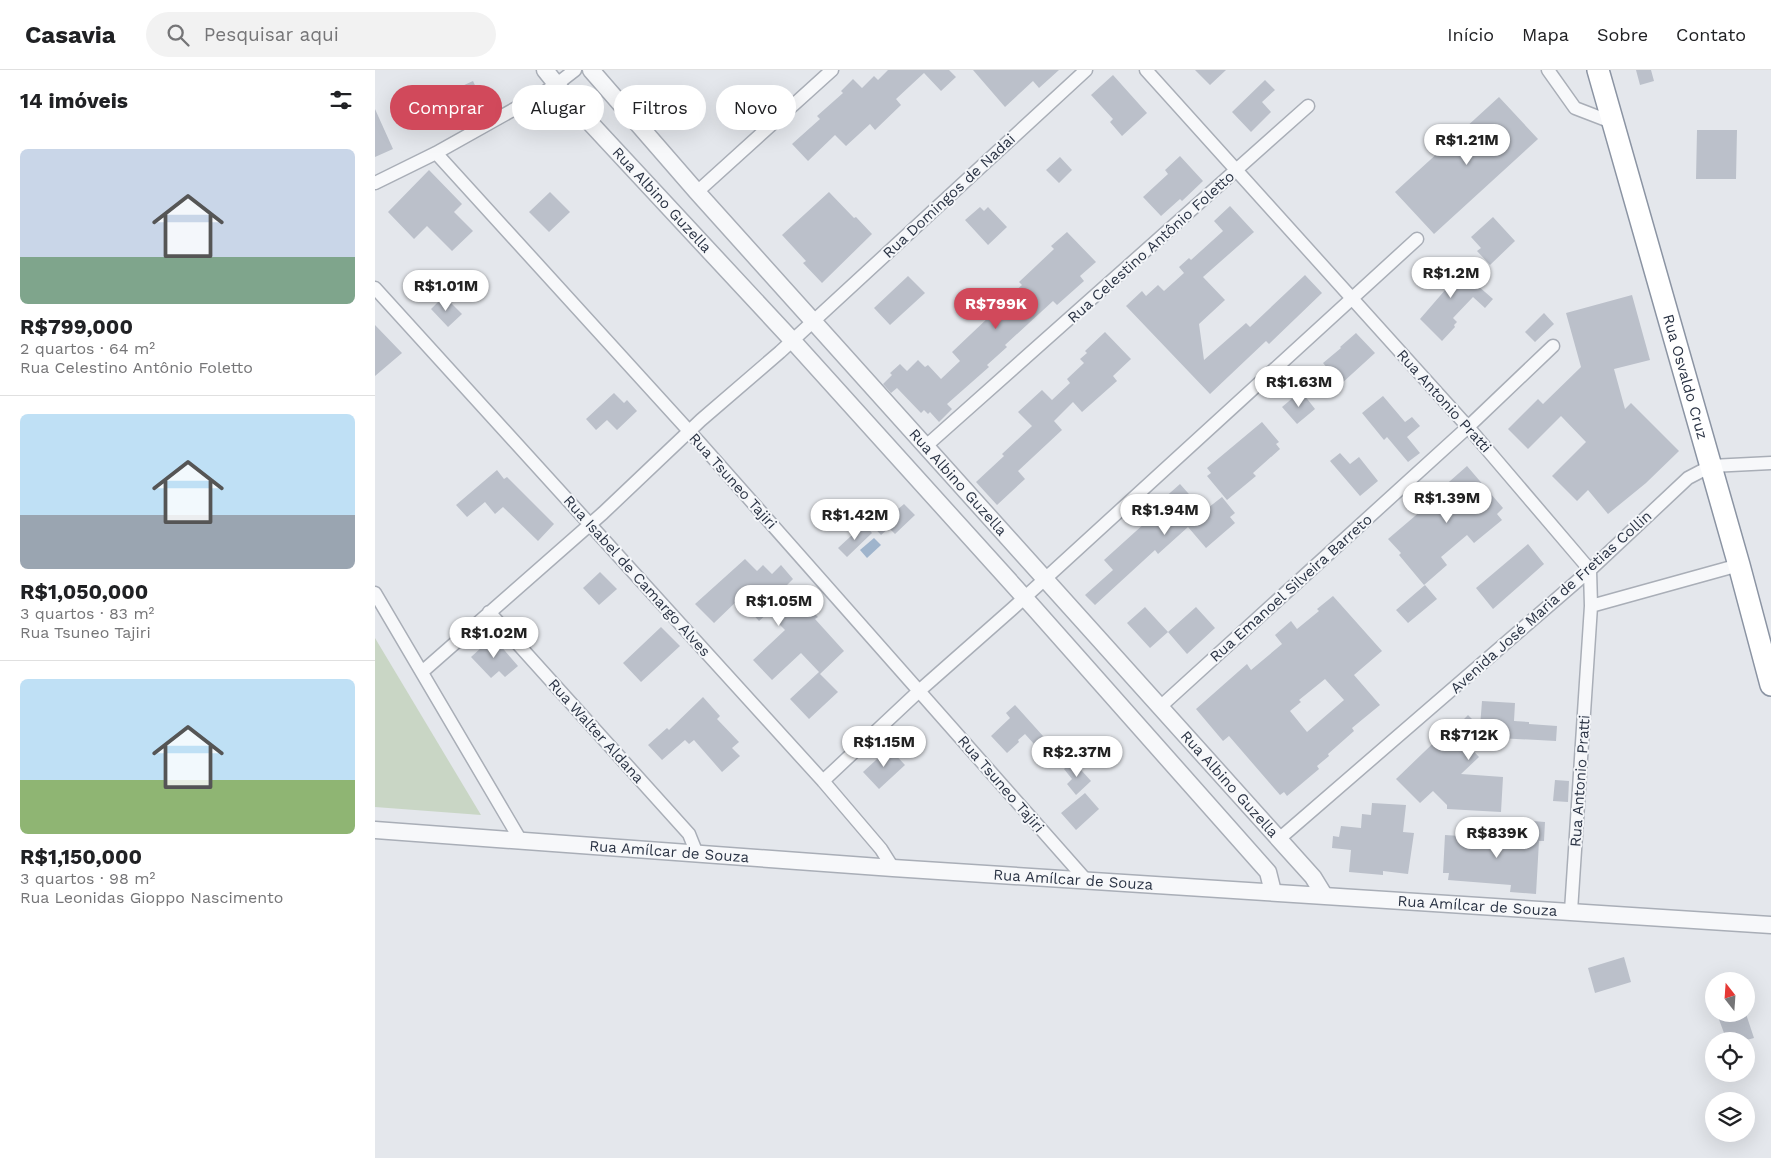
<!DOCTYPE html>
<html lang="pt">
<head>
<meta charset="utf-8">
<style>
	body { margin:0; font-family:"Work Sans",sans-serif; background:#f2f2f2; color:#202124; height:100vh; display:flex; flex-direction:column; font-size:19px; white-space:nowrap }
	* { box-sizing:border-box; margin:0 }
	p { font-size:16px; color:#757577 }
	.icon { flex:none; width:28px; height:28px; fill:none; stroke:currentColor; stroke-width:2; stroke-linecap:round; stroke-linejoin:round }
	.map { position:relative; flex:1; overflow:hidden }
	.side { display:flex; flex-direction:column; background:#fff; width:375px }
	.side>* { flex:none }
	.hud { position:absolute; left:15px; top:15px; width:475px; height:45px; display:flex; gap:10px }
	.needle { width:32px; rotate:343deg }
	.controls { position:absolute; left:1330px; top:902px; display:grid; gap:10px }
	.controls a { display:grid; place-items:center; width:50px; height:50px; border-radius:50%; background:#fff; box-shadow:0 5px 20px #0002; font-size:25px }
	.price { position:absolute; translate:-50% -42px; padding:0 11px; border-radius:18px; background:#fff; color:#222; font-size:16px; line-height:32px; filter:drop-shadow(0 1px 2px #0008) }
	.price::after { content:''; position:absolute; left:50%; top:30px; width:15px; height:11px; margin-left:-8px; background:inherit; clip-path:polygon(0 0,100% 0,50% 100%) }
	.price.on { background:#d1495b; color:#fff }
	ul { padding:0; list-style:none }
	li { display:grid; align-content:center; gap:10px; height:265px; padding:0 20px }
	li+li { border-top:1px solid #e0e0e0 }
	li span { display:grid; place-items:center; height:155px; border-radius:8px; color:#555 }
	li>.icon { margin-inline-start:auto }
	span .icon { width:90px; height:90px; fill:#fffc; stroke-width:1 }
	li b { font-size:21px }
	h2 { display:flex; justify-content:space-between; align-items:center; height:60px; padding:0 20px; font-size:21px }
	.chip { padding:0 18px; border-radius:22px; background:#fff; box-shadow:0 5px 20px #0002; font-size:18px; line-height:45px }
	.chip.on { background:#d1495b; color:#fff }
	header { display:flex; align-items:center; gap:30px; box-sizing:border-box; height:70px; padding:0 25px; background:#fff; border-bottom:1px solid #e0e0e0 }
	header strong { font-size:24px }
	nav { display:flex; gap:28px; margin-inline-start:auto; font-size:18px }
	.search { width:350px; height:45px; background:#f2f2f2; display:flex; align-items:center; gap:12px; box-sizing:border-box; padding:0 18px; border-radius:28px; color:#757577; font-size:19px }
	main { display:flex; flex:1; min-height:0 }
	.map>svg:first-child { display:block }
	.green { fill:#c9d6c5 }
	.water { fill:#9fb4cc }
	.building { fill:#bbc0ca; fill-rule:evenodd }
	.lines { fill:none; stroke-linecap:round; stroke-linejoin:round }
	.minor-casing { stroke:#a9aeb7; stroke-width:15 }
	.tertiary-casing { stroke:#a9aeb7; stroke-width:19 }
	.trunk-casing { stroke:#8b94a3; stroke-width:24 }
	.minor { stroke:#f7f8fa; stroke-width:12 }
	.tertiary { stroke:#f7f8fa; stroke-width:16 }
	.trunk { stroke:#fff; stroke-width:21 }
	.labels { text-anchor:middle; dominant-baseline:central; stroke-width:4; stroke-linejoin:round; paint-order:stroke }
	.street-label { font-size:15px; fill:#2b3445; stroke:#f4f6f9 }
</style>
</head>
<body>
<header>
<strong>Casavia</strong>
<div class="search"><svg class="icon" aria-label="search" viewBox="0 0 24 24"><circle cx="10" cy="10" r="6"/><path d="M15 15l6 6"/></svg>Pesquisar aqui</div>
<nav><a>Início</a><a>Mapa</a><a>Sobre</a><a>Contato</a></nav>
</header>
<main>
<section class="side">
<h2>14 imóveis<svg class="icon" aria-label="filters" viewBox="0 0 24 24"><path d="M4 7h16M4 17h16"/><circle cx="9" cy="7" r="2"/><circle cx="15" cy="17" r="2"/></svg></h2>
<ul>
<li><span style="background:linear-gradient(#c9d6e8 70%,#7fa58c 0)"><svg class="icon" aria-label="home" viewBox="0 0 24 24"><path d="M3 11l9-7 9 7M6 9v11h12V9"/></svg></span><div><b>R$799,000</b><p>2 quartos · 64 m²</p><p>Rua Celestino Antônio Foletto</p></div></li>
<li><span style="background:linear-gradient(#bfe0f5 65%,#9aa5b1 0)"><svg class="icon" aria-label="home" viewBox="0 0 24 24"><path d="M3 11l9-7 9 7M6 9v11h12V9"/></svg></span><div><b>R$1,050,000</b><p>3 quartos · 83 m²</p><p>Rua Tsuneo Tajiri</p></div></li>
<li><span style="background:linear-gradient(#bfe0f5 65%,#8fb573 0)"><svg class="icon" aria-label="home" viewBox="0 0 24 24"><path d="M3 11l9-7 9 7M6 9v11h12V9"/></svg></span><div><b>R$1,150,000</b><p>3 quartos · 98 m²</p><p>Rua Leonidas Gioppo Nascimento</p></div></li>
</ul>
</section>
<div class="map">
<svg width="1396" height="1088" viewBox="0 0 1396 1088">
	<rect width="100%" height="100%" fill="#e4e7ec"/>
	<path class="green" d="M 0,568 L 106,745 L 0,737 Z"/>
	<path class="water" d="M 499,468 L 506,475 L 492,488 L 485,480 Z"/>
	<path class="building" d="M 513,0 L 574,0 L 581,7 L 566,21 L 549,3 L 521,29 L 526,35 L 500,60 L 495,54 L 471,76 L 460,65 L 433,91 L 417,74 L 445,49 L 442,46 L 468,23 L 466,21 L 478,9 L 487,18 L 499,6 L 503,10 Z
		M 598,0 L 684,0 L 664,18 L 658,11 L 630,37 Z
		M 820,0 L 851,0 L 835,15 Z
		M 1261,0 L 1276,0 L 1279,11 L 1265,15 Z
		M 738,5 L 772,43 L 747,66 L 735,52 L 738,49 L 716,25 Z
		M 890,10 L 900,20 L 887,32 L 896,42 L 876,62 L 857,42 Z
		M 98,11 L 106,28 L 47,55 L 39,38 Z
		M 1124,27 L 1163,69 L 1059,164 L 1020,122 Z
		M 0,39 L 18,79 L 0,87 Z
		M 1322,60 L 1362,60 L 1361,109 L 1321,109 Z
		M 805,86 L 828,111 L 807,131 L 805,129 L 786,146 L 768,127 L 793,104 L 790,100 Z
		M 685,87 L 697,100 L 684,113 L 671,100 Z
		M 54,100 L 87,134 L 79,142 L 98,161 L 77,181 L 52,156 L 39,169 L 13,142 Z
		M 175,122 L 195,142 L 174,162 L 154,142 Z
		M 454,122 L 479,148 L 481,147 L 497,164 L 447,213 L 428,193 L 431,191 L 407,165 Z
		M 855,136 L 879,162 L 828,207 L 850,230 L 824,254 L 829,290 L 871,253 L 875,257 L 930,205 L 947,223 L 894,274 L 891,271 L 835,324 L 751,236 L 767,221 L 771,226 L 783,215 L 789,221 L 809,203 L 804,197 L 814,188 L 816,190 L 848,161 L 839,151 Z
		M 605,137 L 609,141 L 613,137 L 632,157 L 613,175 L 590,150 Z
		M 1118,147 L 1140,171 L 1115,195 L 1102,181 L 1106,178 L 1096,167 Z
		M 692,162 L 721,192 L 705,206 L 709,211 L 682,235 L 678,231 L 630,275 L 632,277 L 612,295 L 614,297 L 572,334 L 577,339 L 564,352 L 555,342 L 553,344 L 549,340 L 546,343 L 522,318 L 516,323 L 508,314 L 517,305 L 515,303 L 525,294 L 532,301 L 543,290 L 550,297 L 553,295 L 566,309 L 585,291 L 577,282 L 615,246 L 614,244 L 647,215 L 644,212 L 679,179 L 676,176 Z
		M 1068,189 L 1093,209 L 1094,208 L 1118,229 L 1110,238 L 1098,227 L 1078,248 L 1082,252 L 1079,255 L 1080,257 L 1067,271 L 1045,249 L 1071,219 L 1055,204 Z
		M 533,206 L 550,223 L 515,255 L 499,238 Z
		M 1257,225 L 1275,290 L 1239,299 L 1250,339 L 1256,333 L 1304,381 L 1271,413 L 1233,444 L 1213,420 L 1202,431 L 1177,406 L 1211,372 L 1186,346 L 1153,379 L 1133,359 L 1163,329 L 1168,334 L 1206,297 L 1191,243 Z
		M 69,226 L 87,244 L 73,257 L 56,239 Z
		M 1169,243 L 1179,254 L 1160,272 L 1150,262 Z
		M 0,255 L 27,283 L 0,306 Z
		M 730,262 L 756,289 L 738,306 L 742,311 L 707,342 L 698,332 L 679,351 L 687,360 L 643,401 L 650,409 L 622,435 L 601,412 L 629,386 L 627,384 L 657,356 L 643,342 L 667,320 L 677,330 L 695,313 L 692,309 L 709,293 L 705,289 L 712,283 L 710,281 Z
		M 981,263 L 1000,283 L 966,314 L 948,293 L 966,278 L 965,277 Z
		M 926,321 L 940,339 L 922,354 L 907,337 Z
		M 239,323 L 249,333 L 252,330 L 262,341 L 242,360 L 232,350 L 221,360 L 211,349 Z
		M 1008,326 L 1030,352 L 1037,347 L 1045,356 L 1032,367 L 1045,383 L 1033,392 L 1012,367 L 1009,370 L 987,343 Z
		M 887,352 L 904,372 L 901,374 L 905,379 L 878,403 L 881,406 L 852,430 L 832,406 L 836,403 L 832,398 Z
		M 965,383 L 975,394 L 984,387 L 1003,411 L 985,426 L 955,391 Z
		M 1092,396 L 1128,438 L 1122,444 L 1127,450 L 1099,473 L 1092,465 L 1066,487 L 1072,495 L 1049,515 L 1024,485 L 1026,483 L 1013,469 L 1060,429 L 1058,426 Z
		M 122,400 L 129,409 L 132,407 L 179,454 L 163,471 L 128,437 L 120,444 L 110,432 L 92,447 L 81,435 Z
		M 805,414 L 829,441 L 847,427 L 860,443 L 855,447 L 860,453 L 831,478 L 813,457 L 783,484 L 780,480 L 720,535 L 710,525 L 738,500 L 729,490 L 791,434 L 787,430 Z
		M 514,431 L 522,440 L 529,434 L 540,445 L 520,464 L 514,458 L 506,465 L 493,451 Z
		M 489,454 L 497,463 L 472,487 L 463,478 Z
		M 1153,474 L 1169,494 L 1118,539 L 1101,518 Z
		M 370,489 L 382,501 L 388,495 L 397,504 L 406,495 L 418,509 L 412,515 L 443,547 L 440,549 L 469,581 L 445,604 L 463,622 L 434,649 L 415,629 L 444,602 L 426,583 L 397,610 L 378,590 L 410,560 L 393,543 L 384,551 L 364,529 L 339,553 L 320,534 Z
		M 225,502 L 242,519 L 224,535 L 208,518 Z
		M 1050,515 L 1062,529 L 1033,553 L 1021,540 Z
		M 958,526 L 1007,581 L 979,605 L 1005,635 L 977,658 L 979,661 L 953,684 L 954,686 L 942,696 L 944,699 L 912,726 L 909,722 L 905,725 L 854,666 L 848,671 L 821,639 L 872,594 L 876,600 L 907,574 L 900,565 L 916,551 L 922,559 L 944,541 L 942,539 ZM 950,609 L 969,630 L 932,662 L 915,641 L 926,632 L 924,630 Z
		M 770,537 L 793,562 L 775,578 L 752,553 Z
		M 821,537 L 840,558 L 812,584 L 793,562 Z
		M 286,557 L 305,576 L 266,612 L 248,593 Z
		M 118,567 L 143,596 L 130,607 L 124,601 L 116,608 L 96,587 Z
		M 328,627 L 345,646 L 342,649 L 364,672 L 357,678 L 365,686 L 347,702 L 319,670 L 314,674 L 310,670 L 287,690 L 273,675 L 292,658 L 294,660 Z
		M 1107,631 L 1140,633 L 1139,651 L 1154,652 L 1154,654 L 1182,656 L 1181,671 L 1084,666 L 1104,687 L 1086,704 L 1128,707 L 1126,742 L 1072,739 L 1072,735 L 1058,721 L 1045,733 L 1021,709 L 1075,657 L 1078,660 L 1093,645 L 1105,657 Z
		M 640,635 L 668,666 L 659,674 L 650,664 L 643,670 L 644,672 L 632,683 L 616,666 L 635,648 L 631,643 Z
		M 514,678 L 530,695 L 504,719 L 488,702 Z
		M 698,691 L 716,711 L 701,725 L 692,714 L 697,709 L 689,699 Z
		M 1180,710 L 1194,711 L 1193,732 L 1178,731 Z
		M 710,723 L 724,739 L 701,760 L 686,743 Z
		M 997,733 L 1031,735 L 1028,762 L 1039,763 L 1033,804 L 1008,801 L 1008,805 L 974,802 L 976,780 L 957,778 L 958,766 L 964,767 L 966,756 L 986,758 L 987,744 L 996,745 Z
		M 1145,750 L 1170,752 L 1169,771 L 1164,771 L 1161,824 L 1135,822 L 1136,815 L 1073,810 L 1074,803 L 1068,803 L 1070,765 L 1144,770 Z
		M 1249,887 L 1256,912 L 1220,923 L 1213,898 Z
		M 1342,944 L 1371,944 L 1379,968 L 1368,971 L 1352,971 Z"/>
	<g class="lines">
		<defs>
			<path id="minor" d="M 771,0 L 1093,357 L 1215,500 L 1216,536 L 1196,841
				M 1173,0 L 1200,38 L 1239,53
				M 61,83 L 324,372 L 711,810
				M 0,113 L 61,83 L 168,23 L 182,14 L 200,0
				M 322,122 L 457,0
				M 0,218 L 448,711 L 506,779 L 518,798
				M 551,376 L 933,36
				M 0,523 L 146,771
				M 1216,536 L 1364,495
				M 114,542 L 314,764 L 322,784
				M 47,602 L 228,443 L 326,350 L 405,282 L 711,0
				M 785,637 L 1093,357 L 1178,276
				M 448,711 L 544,621 L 637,539 L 1042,169
				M 904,769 L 1215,500 L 1313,408 L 1336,396 L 1396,393"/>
			<g id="tertiary">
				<path id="s1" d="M 170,0 L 194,30 L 417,270 L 659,538 L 893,802 L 898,822"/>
				<path id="s2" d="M 216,0 L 322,122 L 938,807 L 949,825"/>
				<path id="s3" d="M 0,760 L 518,798 L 1396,855"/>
			</g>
			<g id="trunk">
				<path id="s4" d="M 1223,0 L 1364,495 L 1396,615"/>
			</g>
		</defs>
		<use href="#minor" class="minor-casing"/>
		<use href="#tertiary" class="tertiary-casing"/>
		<use href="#trunk" class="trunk-casing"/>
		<use href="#minor" class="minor"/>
		<use href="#tertiary" class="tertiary"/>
		<use href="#trunk" class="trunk"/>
	</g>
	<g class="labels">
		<g class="street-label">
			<text transform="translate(574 126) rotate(-43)">Rua Domingos de Nadai</text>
			<text stroke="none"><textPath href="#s1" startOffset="175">Rua Albino Guzella</textPath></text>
			<text transform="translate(776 177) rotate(-42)">Rua Celestino Antônio Foletto</text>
			<text stroke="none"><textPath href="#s4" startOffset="319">Rua Osvaldo Cruz</textPath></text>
			<text transform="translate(1069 331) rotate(48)">Rua Antonio Pratti</text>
			<text transform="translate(358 411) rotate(48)">Rua Tsuneo Tajiri</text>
			<text stroke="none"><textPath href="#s2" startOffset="552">Rua Albino Guzella</textPath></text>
			<text transform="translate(262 506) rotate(48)">Rua Isabel de Camargo Alves</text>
			<text transform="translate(916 518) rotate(-42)">Rua Emanoel Silveira Barreto</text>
			<text transform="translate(1176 532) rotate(-42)">Avenida José Maria de Fretias Collin</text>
			<text transform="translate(221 661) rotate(48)">Rua Walter Aldana</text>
			<text transform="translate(1205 711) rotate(-86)">Rua Antonio Pratti</text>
			<text stroke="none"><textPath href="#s2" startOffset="958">Rua Albino Guzella</textPath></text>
			<text transform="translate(626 714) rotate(49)">Rua Tsuneo Tajiri</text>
			<text stroke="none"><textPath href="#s3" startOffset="295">Rua Amílcar de Souza</textPath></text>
			<text stroke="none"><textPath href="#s3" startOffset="700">Rua Amílcar de Souza</textPath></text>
			<text stroke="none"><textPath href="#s3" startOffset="1105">Rua Amílcar de Souza</textPath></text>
		</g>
	</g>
</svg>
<div class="controls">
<a><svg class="needle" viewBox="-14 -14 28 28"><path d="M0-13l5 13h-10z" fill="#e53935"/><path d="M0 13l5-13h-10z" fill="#757577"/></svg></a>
<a><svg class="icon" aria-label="locate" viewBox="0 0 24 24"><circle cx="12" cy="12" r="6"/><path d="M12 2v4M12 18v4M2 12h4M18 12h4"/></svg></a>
<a><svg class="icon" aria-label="layers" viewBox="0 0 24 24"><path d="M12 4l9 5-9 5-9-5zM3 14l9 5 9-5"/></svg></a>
</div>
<b class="price" style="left:1092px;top:96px">R$1.21M</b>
<b class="price" style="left:1076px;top:229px">R$1.2M</b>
<b class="price" style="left:71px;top:242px">R$1.01M</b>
<b class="price on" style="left:621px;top:260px">R$799K</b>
<b class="price" style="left:924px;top:338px">R$1.63M</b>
<b class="price" style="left:1072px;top:454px">R$1.39M</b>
<b class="price" style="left:790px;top:466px">R$1.94M</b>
<b class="price" style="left:480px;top:471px">R$1.42M</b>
<b class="price" style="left:404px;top:557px">R$1.05M</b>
<b class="price" style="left:119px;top:589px">R$1.02M</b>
<b class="price" style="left:1094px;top:691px">R$712K</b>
<b class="price" style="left:509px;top:698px">R$1.15M</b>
<b class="price" style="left:702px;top:708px">R$2.37M</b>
<b class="price" style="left:1122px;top:789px">R$839K</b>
<div class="hud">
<a class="chip on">Comprar</a>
<a class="chip">Alugar</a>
<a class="chip">Filtros</a>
<a class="chip">Novo</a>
</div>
</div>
</main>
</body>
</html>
